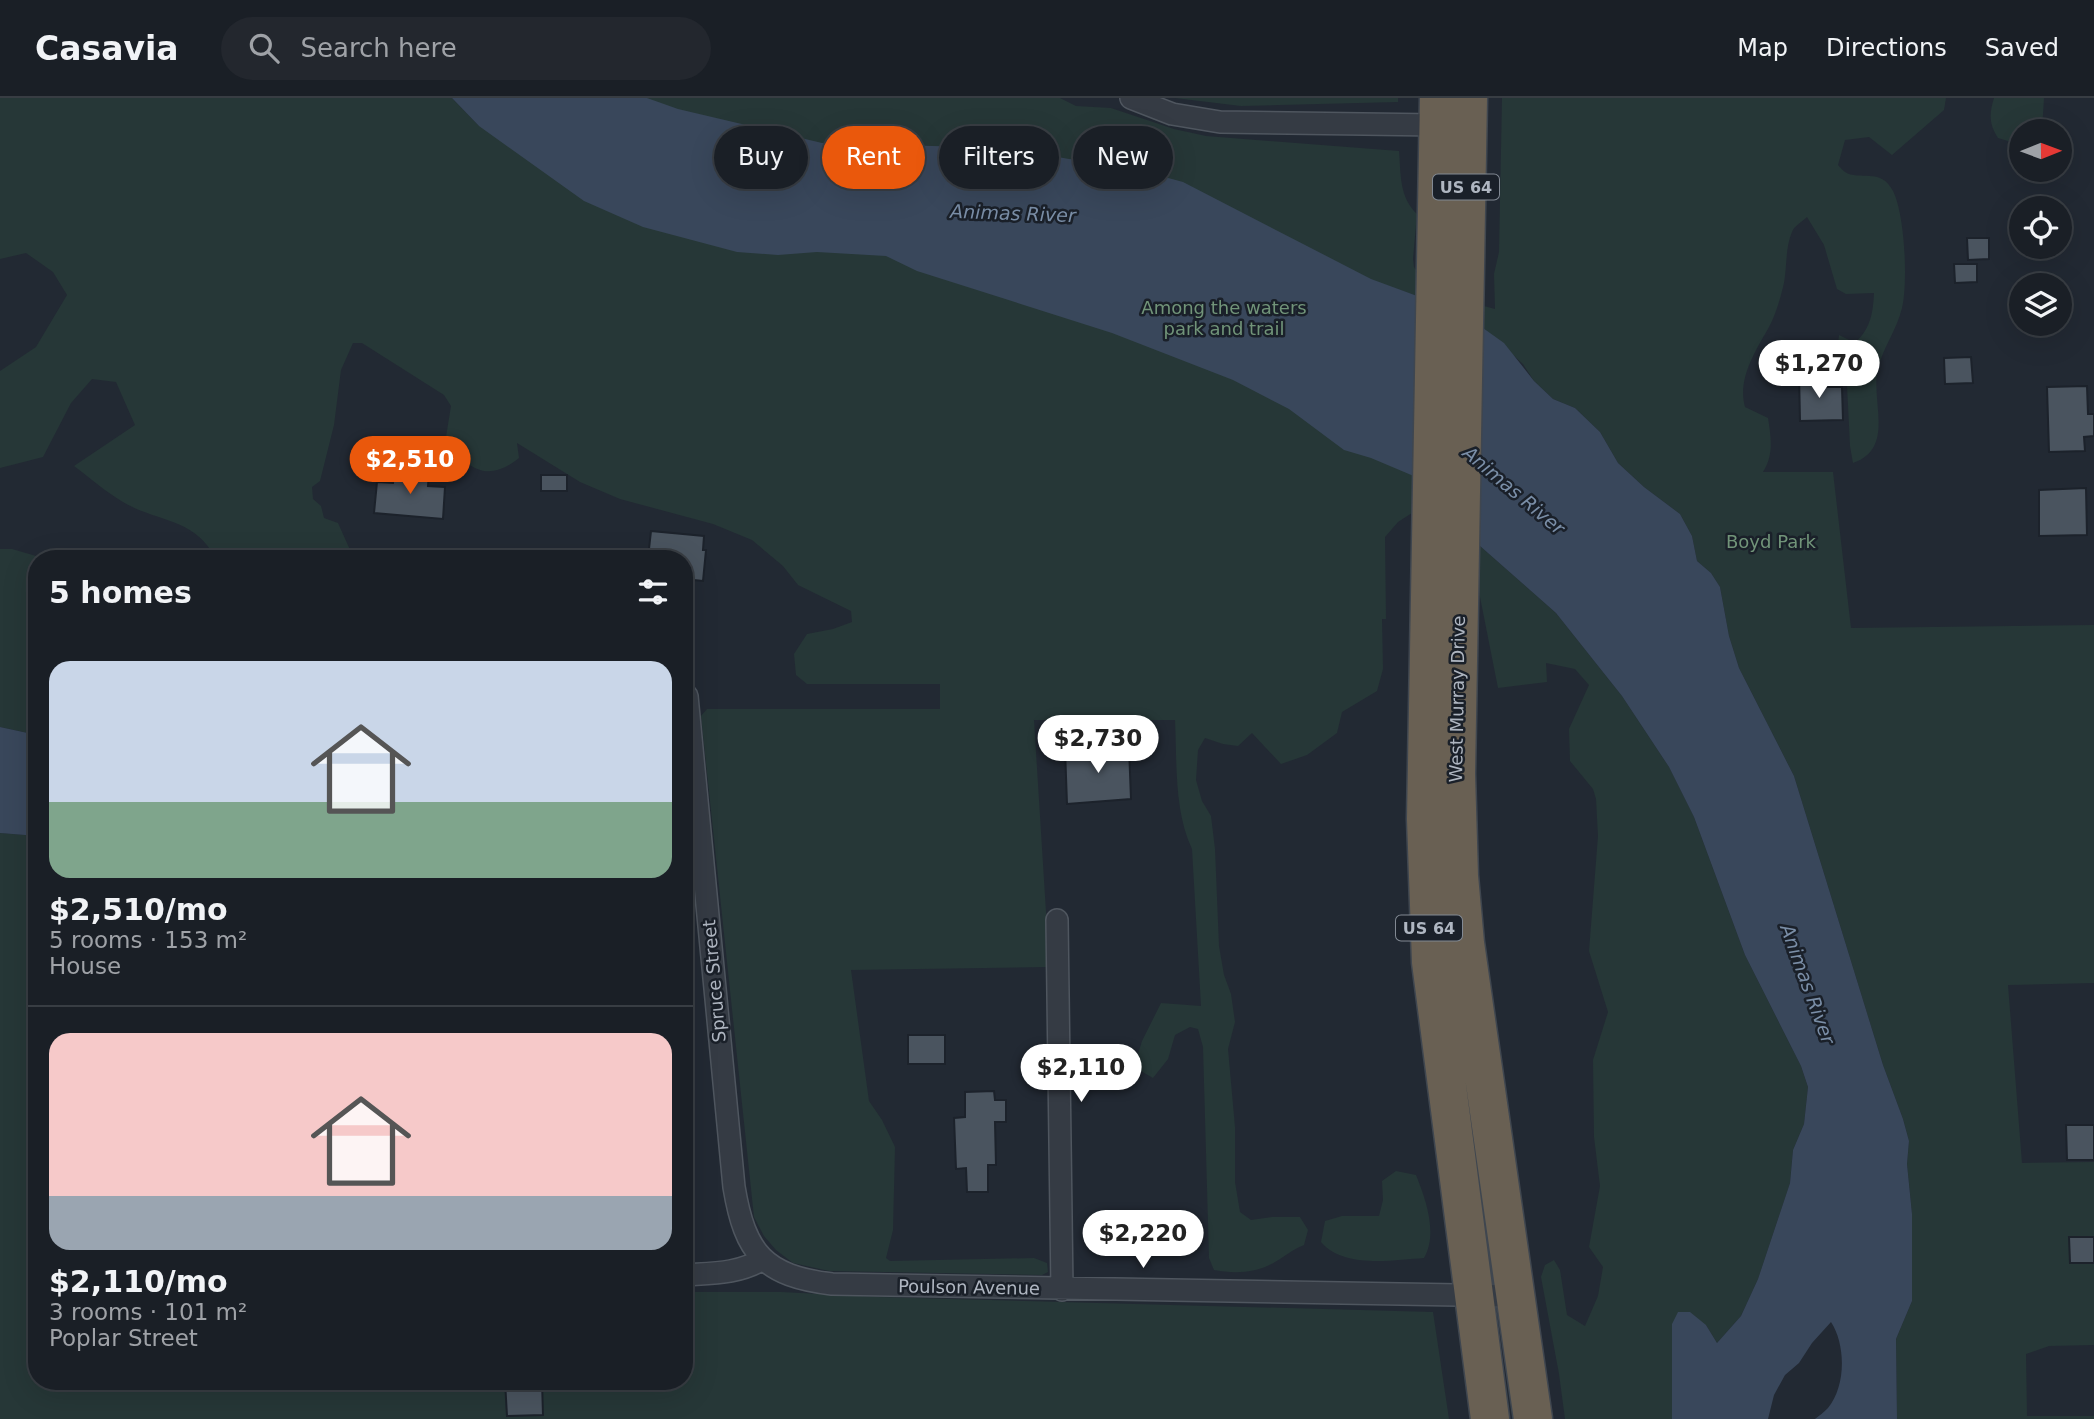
<!DOCTYPE html>
<html lang="en">
<head>
<meta charset="utf-8">
<style>
	body { margin:0; font-family:"DejaVu Sans",sans-serif; background:#23272e; color:#f1f3f6; height:100vh; display:flex; flex-direction:column; font-size:26px; white-space:nowrap }
	* { box-sizing:border-box; margin:0 }
	p { font-size:23px; color:#9fa2a7 }
	.icon { flex:none; width:38px; height:38px; fill:none; stroke:currentColor; stroke-width:2; stroke-linecap:round; stroke-linejoin:round }
	.map { position:relative; flex:1; overflow:hidden }
	.details { position:absolute; left:28px; top:452px; width:665px; height:840px; display:flex; flex-direction:column; background:#1a1f26; border-radius:28px; box-shadow:0 7px 28px #0002,0 0 0 2px #383d43 }
	.details>* { flex:none }
	.guide { position:absolute; left:714px; top:28px; width:665px; height:63px; display:flex; gap:14px }
	.needle { width:46px; rotate:89deg }
	.fabs { position:absolute; left:2009px; top:21px; display:grid; gap:14px }
	.fabs a { display:grid; place-items:center; width:63px; height:63px; border-radius:50%; background:#1a1f26; box-shadow:0 7px 28px #0002,0 0 0 2px #383d43; font-size:35px }
	.price { position:absolute; translate:-50% -60px; padding:0 16px; border-radius:24px; background:#fff; color:#222; font-size:23px; line-height:46px; filter:drop-shadow(0 2px 4px #0008) }
	.price::after { content:''; position:absolute; left:50%; top:42px; width:21px; height:16px; margin-left:-10px; background:inherit; clip-path:polygon(0 0,100% 0,50% 100%) }
	.price.current { background:#ea580c; color:#fff }
	ul { padding:0; list-style:none }
	li { display:grid; align-content:center; gap:14px; height:371px; padding:0 21px }
	li+li { border-top:2px solid #383d43 }
	li span { display:grid; place-items:center; height:217px; border-radius:21px; color:#555 }
	li>.icon { margin-inline-start:auto }
	span .icon { width:126px; height:126px; fill:#fffc; stroke-width:1 }
	li b { font-size:30px }
	h2 { display:flex; justify-content:space-between; align-items:center; height:84px; padding:0 21px; font-size:30px }
	.pill { padding:0 24px; border-radius:32px; background:#1a1f26; box-shadow:0 7px 28px #0002,0 0 0 2px #383d43; font-size:24px; line-height:63px }
	.pill.current { background:#ea580c; color:#fff }
	header { display:flex; align-items:center; gap:42px; box-sizing:border-box; height:98px; padding:0 35px; background:#1a1f26; border-bottom:2px solid #383d43 }
	header strong { font-size:33px }
	nav { display:flex; gap:38px; margin-inline-start:auto; font-size:24px }
	.search { width:490px; height:63px; background:#23272e; display:flex; align-items:center; gap:18px; box-sizing:border-box; padding:0 24px; border-radius:38px; color:#9fa2a7; font-size:26px }
	.map>svg:first-child { display:block }
	.green { fill:#263737 }
	.water { fill:#39475b }
	.building { fill:#4a545f; stroke:#1c222b; stroke-width:2 }
	.lines { fill:none; stroke-linecap:round; stroke-linejoin:round }
	.street-casing { stroke:#4f565f; stroke-width:24 }
	.highway-casing { stroke:#3f464f; stroke-width:41 }
	.street { stroke:#353b44; stroke-width:21 }
	.highway { stroke:#696053; stroke-width:38 }
	.labels { text-anchor:middle; dominant-baseline:central; stroke-width:5; stroke-linejoin:round; paint-order:stroke }
	.shield { fill:#1a2029; stroke:#828993; stroke-width:2 }
	.shield-label { font-size:16px; font-weight:bold; fill:#afb6c1 }
	.park-label { font-size:18px; fill:#719479; stroke:#1a2029 }
	.street-label { font-size:18px; fill:#afb6c1; stroke:#1a2029 }
	.water-label { font-size:19px; font-style:italic; fill:#7a8ea7; stroke:#1a2029 }
</style>
</head>
<body>
<header>
<strong>Casavia</strong>
<div class="search"><svg class="icon" aria-label="search" viewBox="0 0 24 24"><circle cx="10" cy="10" r="6"/><path d="M15 15l6 6"/></svg>Search here</div>
<nav><a>Map</a><a>Directions</a><a>Saved</a></nav>
</header>
<div class="map">
<svg width="2094" height="1321" viewBox="0 0 2094 1321">
	<rect width="100%" height="100%" fill="#222933"/>
	<path class="green" d="M 0,0 L 452,0 L 479,28 L 477,0 L 1060,0 L 1076,8 L 1111,10 L 1174,31 L 1206,38 L 1399,53 C 1401,76 1399,99 1417,116 L 1413,161 L 1414,169 L 1421,179 L 1420,199 L 1383,186 L 1416,379 L 1415,413 L 1398,424 L 1385,439 L 1386,521 L 1382,521 L 1383,571 L 1377,593 L 1342,614 L 1337,635 L 1307,657 L 1281,666 L 1252,635 L 1238,648 L 1223,646 L 1205,640 L 1198,652 L 1196,682 L 1202,703 L 1211,718 L 1215,751 L 1219,848 L 1224,877 L 1231,896 L 1235,924 L 1228,951 L 1235,1029 L 1235,1084 L 1240,1114 L 1251,1122 L 1272,1119 L 1300,1119 L 1308,1132 L 1304,1147 C 1291,1152 1286,1158 1275,1164 C 1256,1175 1235,1176 1214,1172 L 1209,1160 L 1203,949 L 1198,931 L 1190,929 L 1175,937 L 1168,961 L 1153,980 L 1134,969 L 1142,943 L 1161,905 L 1201,908 L 1192,751 C 1174,713 1177,664 1175,622 L 1034,622 L 1046,814 L 1047,869 L 851,872 L 869,1003 L 882,1022 L 895,1049 L 893,1132 L 886,1160 L 890,1163 L 1034,1160 L 1047,1165 L 1048,1174 L 1042,1177 L 829,1173 L 793,1165 L 776,1152 L 764,1138 L 754,1119 L 701,618 L 707,611 L 940,611 L 940,586 L 807,586 L 796,577 L 794,556 L 807,536 L 833,531 L 852,524 L 851,513 L 798,487 L 783,468 L 752,442 L 713,426 L 620,401 L 580,384 L 517,345 L 519,360 C 486,386 470,370 445,345 L 451,308 L 444,297 L 362,245 L 353,245 L 341,272 L 334,327 L 320,383 L 312,389 L 313,401 L 321,408 L 324,420 L 338,425 L 351,454 L 374,454 L 394,460 L 215,460 C 196,420 156,424 123,404 C 106,394 90,380 74,368 L 135,327 L 116,284 L 92,281 L 71,305 L 43,359 L 0,370 L 0,273 L 36,249 L 67,197 L 53,174 L 26,155 L 0,161 Z
		M 1175,0 L 1398,0 L 1398,4 L 1241,8 Z
		M 1502,0 L 1946,0 L 1944,12 L 1892,57 L 1869,39 L 1845,42 L 1838,67 C 1840,69 1842,72 1845,74 C 1859,83 1881,69 1893,93 C 1905,117 1908,184 1902,210 C 1897,231 1883,250 1878,270 C 1870,303 1896,350 1853,365 L 1850,348 L 1847,287 L 1837,259 L 1839,237 L 1849,242 L 1857,243 C 1871,229 1873,214 1874,195 L 1846,196 L 1837,191 L 1824,147 L 1807,119 C 1802,124 1794,128 1792,134 C 1784,153 1788,174 1782,193 C 1779,205 1775,218 1769,229 C 1756,252 1737,281 1745,309 L 1768,320 C 1771,339 1774,357 1763,374 L 1833,374 L 1851,530 L 2094,527 L 2094,885 L 2008,887 L 2022,1065 L 2094,1064 L 2094,1247 L 2049,1248 L 2026,1256 L 2027,1318 L 2094,1318 L 2094,1321 L 1897,1321 L 1896,1241 L 1912,1203 L 1912,1116 L 1907,1066 L 1909,1043 L 1903,1021 L 1883,967 L 1794,678 L 1739,570 L 1729,538 L 1720,489 L 1711,475 L 1697,463 L 1692,438 L 1680,416 L 1644,389 L 1618,365 L 1600,334 L 1575,310 L 1553,301 L 1534,283 L 1523,266 L 1483,230 L 1484,208 L 1495,211 L 1494,176 L 1499,154 Z
		M 1994,0 L 2044,0 L 2042,33 L 2021,33 L 2021,47 L 1998,40 C 1989,26 1989,16 1994,0 Z
		M 1480,448 L 1556,515 L 1622,598 L 1669,669 L 1694,719 L 1745,857 L 1801,968 L 1808,989 L 1804,1026 L 1793,1052 L 1790,1085 L 1758,1181 L 1741,1218 L 1717,1245 L 1706,1227 L 1673,1308 L 1672,1321 L 1565,1321 L 1559,1276 L 1541,1179 L 1545,1167 L 1554,1162 L 1560,1172 L 1567,1217 L 1585,1228 L 1598,1198 L 1603,1169 L 1589,1149 L 1600,1088 L 1594,1039 L 1593,962 L 1608,914 L 1589,853 L 1598,738 L 1596,701 L 1593,691 L 1570,663 L 1569,631 L 1589,587 L 1575,571 L 1546,565 L 1547,584 L 1498,590 L 1479,494 Z
		M 0,451 L 12,451 L 43,460 L 37,460 L 37,637 L 0,629 Z
		M 0,735 L 37,738 L 37,1283 L 684,1283 L 684,1194 L 781,1194 L 879,1199 L 1433,1214 L 1449,1321 L 0,1321 Z
		M 1396,1073 L 1416,1077 C 1426,1102 1438,1136 1424,1160 C 1393,1162 1344,1171 1321,1144 L 1325,1123 L 1342,1118 L 1379,1118 L 1383,1102 L 1382,1083 Z"/>
	<path class="water" d="M 452,0 L 647,0 L 678,11 L 822,45 L 1007,50 L 1069,61 L 1113,65 L 1183,84 L 1371,181 L 1420,199 L 1483,230 L 1504,245 L 1534,283 L 1553,301 L 1575,310 L 1600,334 L 1618,365 L 1644,389 L 1680,416 L 1692,438 L 1697,463 L 1711,475 L 1720,489 L 1729,538 L 1739,570 L 1794,678 L 1883,967 L 1903,1021 L 1909,1043 L 1907,1066 L 1912,1116 L 1912,1203 L 1896,1241 L 1897,1321 L 1815,1321 C 1819,1318 1824,1314 1828,1310 C 1846,1288 1846,1247 1831,1224 L 1812,1245 L 1799,1265 L 1785,1277 L 1774,1297 L 1768,1321 L 1672,1321 L 1672,1226 L 1678,1214 L 1690,1214 L 1706,1227 L 1717,1245 L 1741,1218 L 1758,1181 L 1790,1085 L 1793,1052 L 1804,1026 L 1808,989 L 1801,968 L 1745,857 L 1694,719 L 1669,669 L 1622,598 L 1556,515 L 1480,448 L 1416,379 L 1371,360 L 1344,352 L 1289,311 L 1233,282 L 1112,235 L 917,173 L 886,158 L 817,154 L 778,157 L 737,154 L 643,129 L 584,103 L 479,28 Z
		M 0,629 L 37,637 L 37,738 L 0,735 Z"/>
	<path class="building" d="M 1967,140 L 1989,140 L 1989,161 L 1968,162 Z
		M 1954,166 L 1977,166 L 1977,184 L 1955,185 Z
		M 1971,259 L 1973,285 L 1945,286 L 1944,260 Z
		M 1820,274 L 1821,289 L 1842,289 L 1843,322 L 1800,323 L 1799,275 Z
		M 2087,288 L 2088,316 L 2094,316 L 2094,338 L 2084,339 L 2085,353 L 2049,354 L 2047,289 Z
		M 394,372 L 429,375 L 428,388 L 445,389 L 443,421 L 374,415 L 377,384 L 393,385 Z
		M 541,377 L 567,377 L 567,393 L 541,393 Z
		M 2086,390 L 2087,437 L 2039,438 L 2039,392 Z
		M 651,433 L 704,438 L 703,452 L 706,452 L 703,483 L 684,481 L 684,460 L 648,460 Z
		M 1129,649 L 1131,701 L 1067,706 L 1065,651 Z
		M 908,937 L 945,937 L 945,966 L 908,966 Z
		M 994,993 L 995,1002 L 1006,1002 L 1006,1024 L 995,1024 L 996,1067 L 988,1067 L 988,1094 L 967,1094 L 966,1070 L 956,1071 L 954,1020 L 965,1019 L 965,994 Z
		M 2066,1027 L 2094,1027 L 2094,1062 L 2067,1062 Z
		M 2069,1139 L 2094,1139 L 2094,1165 L 2070,1165 Z
		M 505,1283 L 542,1283 L 543,1317 L 507,1318 Z"/>
	<g class="lines">
		<defs>
			<path id="street" d="M 1131,0 L 1172,16 L 1220,24 L 1438,27
				M 684,598 L 687,598 L 734,1089 C 745,1155 764,1178 832,1186 L 1516,1198
				M 1057,822 L 1062,1192
				M 684,1177 C 713,1175 738,1176 763,1161"/>
			<path id="highway" d="M 1439,0 L 1426,721 L 1431,864 L 1490,1321
				M 1468,0 L 1456,676 L 1459,778 L 1465,845 L 1533,1321"/>
		</defs>
		<use href="#street" class="street-casing"/>
		<use href="#highway" class="highway-casing"/>
		<use href="#street" class="street"/>
		<use href="#highway" class="highway"/>
	</g>
	<g class="labels">
		<g class="shield">
			<rect x="1433" y="76.5" width="66" height="25" rx="5"/>
			<rect x="1396" y="817.5" width="66" height="25" rx="5"/>
		</g>
		<g class="shield-label">
			<text x="1466" y="89">US 64</text>
			<text x="1429" y="830">US 64</text>
		</g>
		<g class="park-label">
			<text x="1224" y="209">Among the waters<tspan x="1224" dy="21">park and trail</tspan></text>
			<text x="1771" y="443">Boyd Park</text>
		</g>
		<g class="street-label">
			<text transform="translate(1457 601) rotate(-89)">West Murray Drive</text>
			<text transform="translate(714 883) rotate(-95)">Spruce Street</text>
			<text transform="translate(969 1189) rotate(1)">Poulson Avenue</text>
		</g>
		<g class="water-label">
			<text transform="translate(1013 115) rotate(2)">Animas River</text>
			<text transform="translate(1514 392) rotate(40)">Animas River</text>
			<text transform="translate(1808 886) rotate(70)">Animas River</text>
		</g>
	</g>
</svg>
<div class="fabs">
<a><svg class="needle" viewBox="-14 -14 28 28"><path d="M0-13l5 13h-10z" fill="#e53935"/><path d="M0 13l5-13h-10z" fill="#9fa2a7"/></svg></a>
<a><svg class="icon" aria-label="locate" viewBox="0 0 24 24"><circle cx="12" cy="12" r="6"/><path d="M12 2v4M12 18v4M2 12h4M18 12h4"/></svg></a>
<a><svg class="icon" aria-label="layers" viewBox="0 0 24 24"><path d="M12 4l9 5-9 5-9-5zM3 14l9 5 9-5"/></svg></a>
</div>
<b class="price" style="left:1819px;top:302px">$1,270</b>
<b class="price current" style="left:410px;top:398px">$2,510</b>
<b class="price" style="left:1098px;top:677px">$2,730</b>
<b class="price" style="left:1081px;top:1006px">$2,110</b>
<b class="price" style="left:1143px;top:1172px">$2,220</b>
<div class="guide">
<a class="pill">Buy</a>
<a class="pill current">Rent</a>
<a class="pill">Filters</a>
<a class="pill">New</a>
</div>
<section class="details">
<h2>5 homes<svg class="icon" aria-label="filters" viewBox="0 0 24 24"><path d="M4 7h16M4 17h16"/><circle cx="9" cy="7" r="2"/><circle cx="15" cy="17" r="2"/></svg></h2>
<ul>
<li><span style="background:linear-gradient(#c9d6e8 65%,#7fa58c 0)"><svg class="icon" aria-label="home" viewBox="0 0 24 24"><path d="M3 11l9-7 9 7M6 9v11h12V9"/></svg></span><div><b>$2,510/mo</b><p>5 rooms · 153 m²</p><p>House</p></div></li>
<li><span style="background:linear-gradient(#f6c9c9 75%,#9aa5b1 0)"><svg class="icon" aria-label="home" viewBox="0 0 24 24"><path d="M3 11l9-7 9 7M6 9v11h12V9"/></svg></span><div><b>$2,110/mo</b><p>3 rooms · 101 m²</p><p>Poplar Street</p></div></li>
</ul>
</section>
</div>
</body>
</html>
